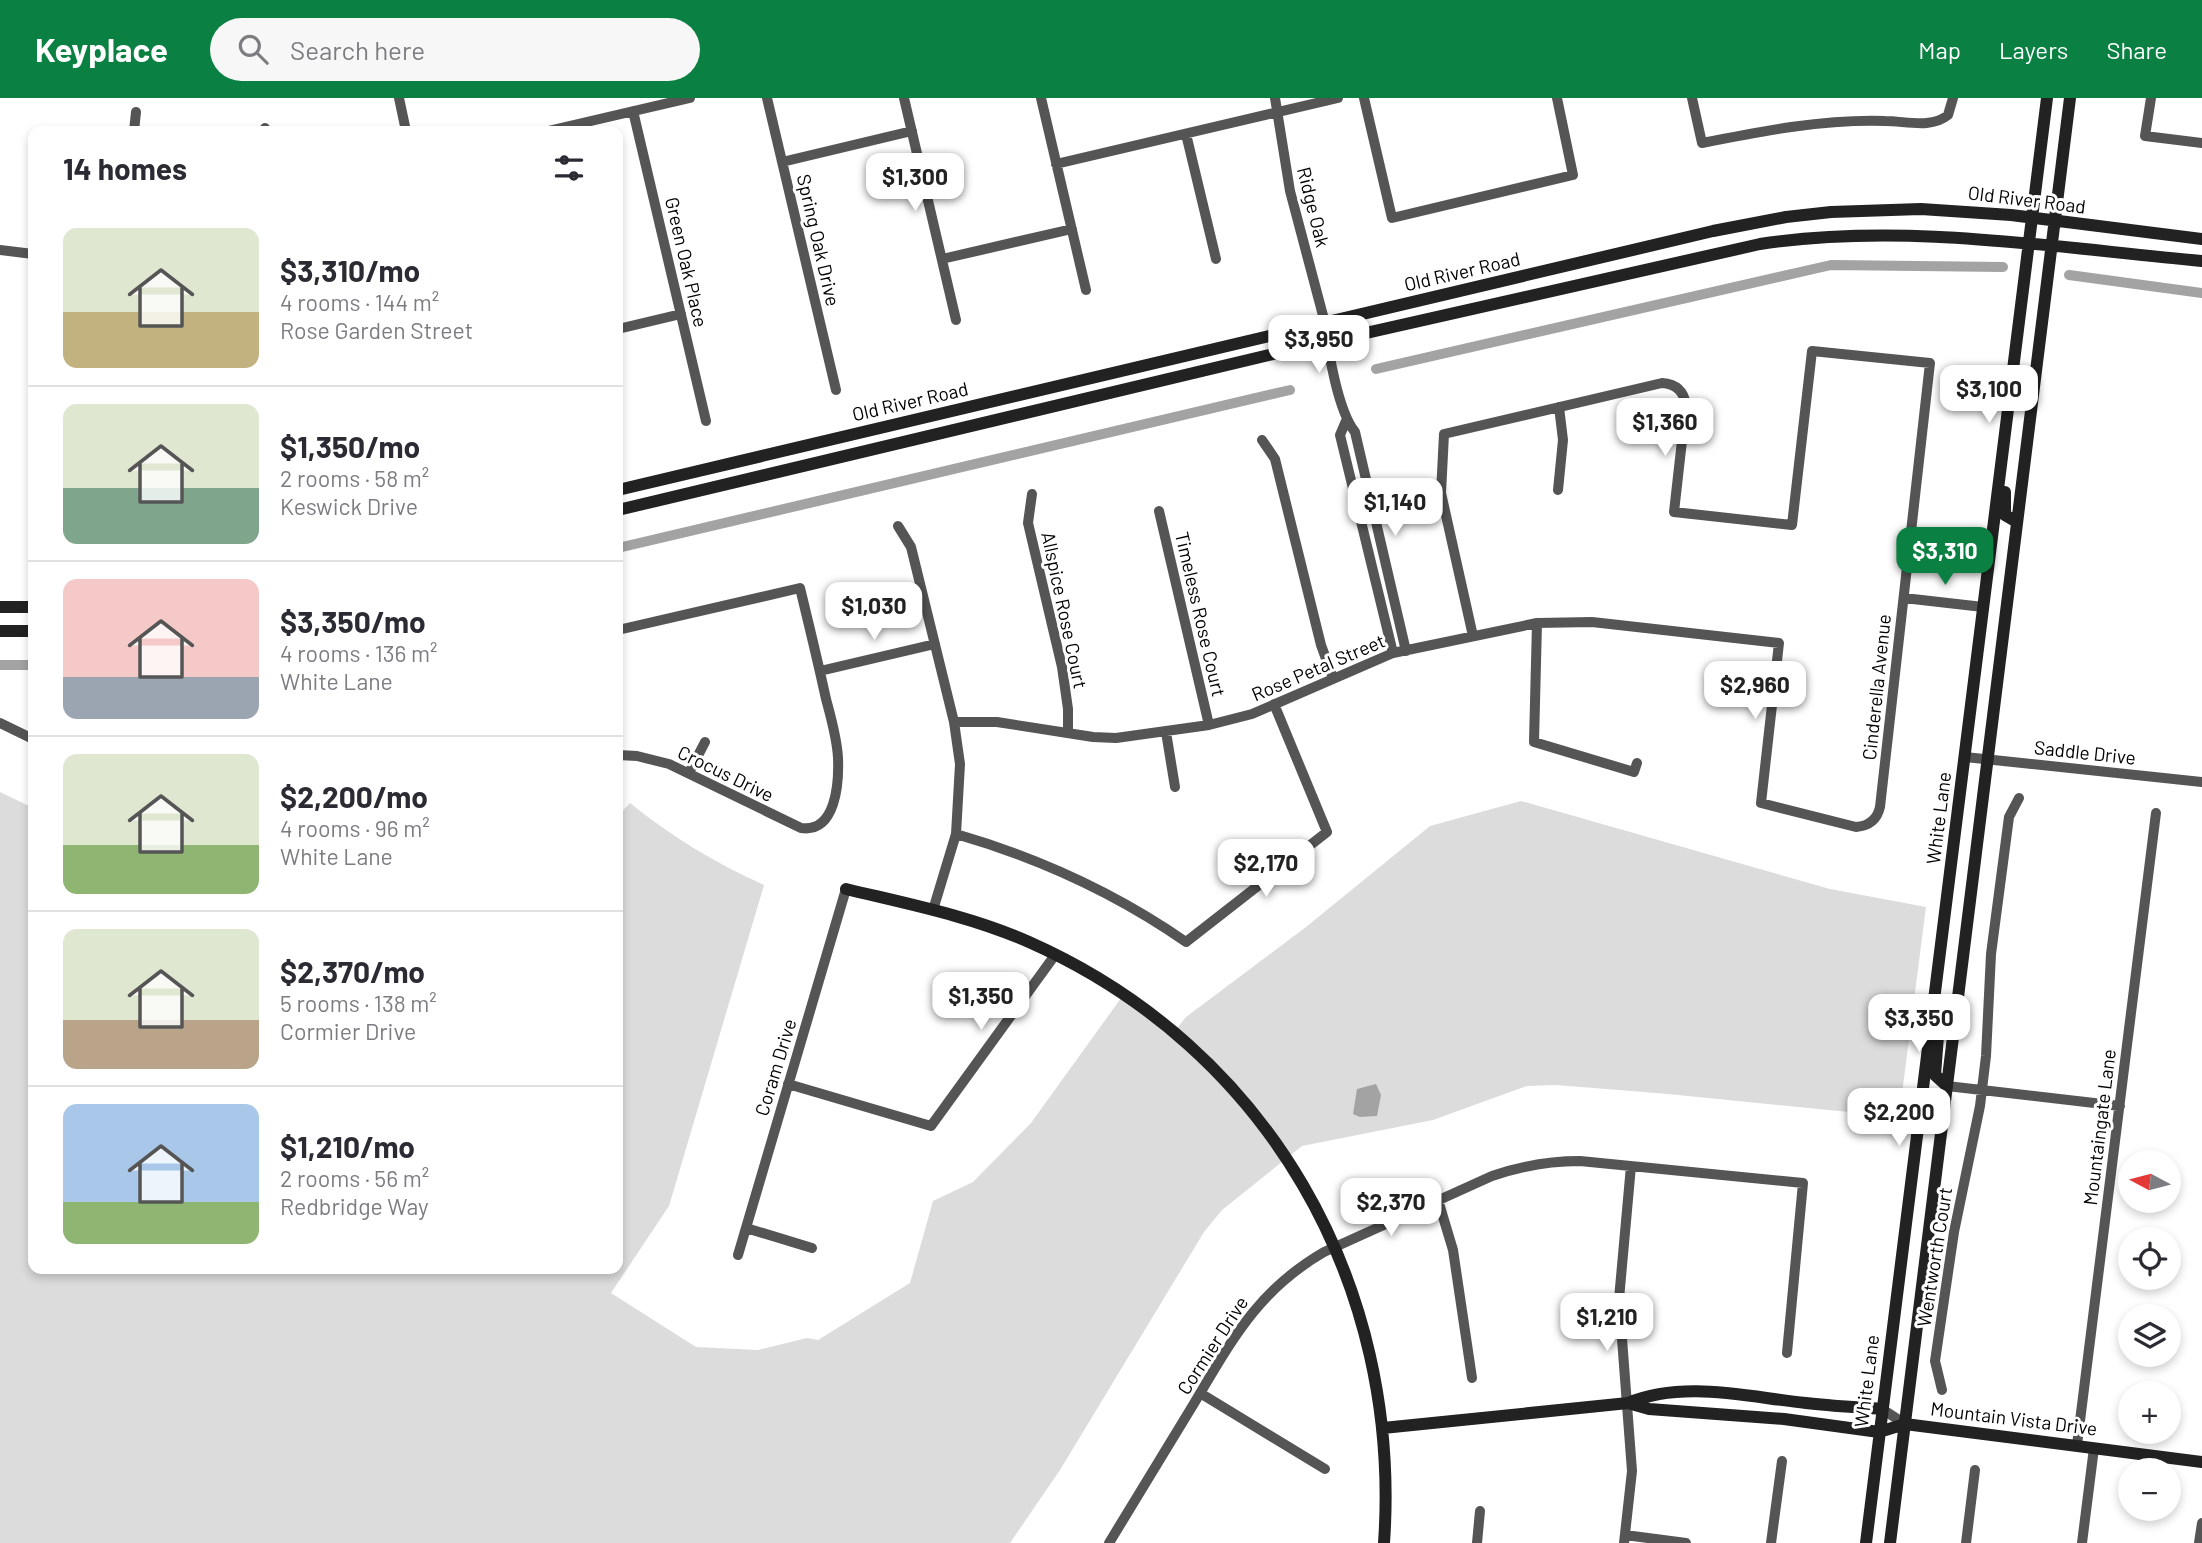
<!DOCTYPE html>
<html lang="en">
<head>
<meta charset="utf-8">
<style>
	body { margin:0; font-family:Barlow,sans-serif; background:#f7f7f7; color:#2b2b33; height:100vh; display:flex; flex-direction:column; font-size:26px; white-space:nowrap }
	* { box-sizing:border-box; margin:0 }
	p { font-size:23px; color:#7c7c81 }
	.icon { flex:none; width:38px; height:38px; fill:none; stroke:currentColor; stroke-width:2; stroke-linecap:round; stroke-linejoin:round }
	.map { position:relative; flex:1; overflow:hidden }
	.drawer { position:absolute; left:28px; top:28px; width:595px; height:1148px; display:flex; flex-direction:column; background:#fff; border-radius:14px; box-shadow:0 4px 10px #0003 }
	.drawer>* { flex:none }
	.needle { width:46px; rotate:277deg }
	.controls { position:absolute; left:2118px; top:1052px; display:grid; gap:14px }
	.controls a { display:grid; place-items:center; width:63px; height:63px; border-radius:50%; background:#fff; box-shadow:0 4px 10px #0003; font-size:35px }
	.price { position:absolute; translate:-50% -60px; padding:0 16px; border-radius:14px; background:#fff; color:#222; font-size:23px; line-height:46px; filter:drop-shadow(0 2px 4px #0008) }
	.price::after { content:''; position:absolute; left:50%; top:42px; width:21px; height:16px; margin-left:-10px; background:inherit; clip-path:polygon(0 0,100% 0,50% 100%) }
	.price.selected { background:#0b8043; color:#fff }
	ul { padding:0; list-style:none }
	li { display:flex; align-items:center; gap:21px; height:175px; padding:0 35px }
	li+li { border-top:2px solid #e1e1e2 }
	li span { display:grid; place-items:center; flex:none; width:196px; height:140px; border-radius:14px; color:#555 }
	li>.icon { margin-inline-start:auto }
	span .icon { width:84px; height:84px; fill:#fffc; stroke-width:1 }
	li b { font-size:30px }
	h2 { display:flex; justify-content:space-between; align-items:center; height:84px; padding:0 35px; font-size:30px }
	header { display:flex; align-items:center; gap:42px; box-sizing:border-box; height:98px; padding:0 35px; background:#0b8043; color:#fff }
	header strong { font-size:33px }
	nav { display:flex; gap:38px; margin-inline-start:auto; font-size:24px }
	.search { width:490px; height:63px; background:#f7f7f7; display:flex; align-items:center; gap:18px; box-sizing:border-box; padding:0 24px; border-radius:38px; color:#7c7c81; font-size:26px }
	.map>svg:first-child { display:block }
	.green { fill:#dcdcdc }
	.water { fill:#a3a3a3 }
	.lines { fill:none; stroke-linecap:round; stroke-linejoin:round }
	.canal { stroke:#a3a3a3; stroke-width:10 }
	.street { stroke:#555; stroke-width:10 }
	.secondary { stroke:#222; stroke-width:12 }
	.labels { text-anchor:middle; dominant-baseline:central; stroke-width:6; stroke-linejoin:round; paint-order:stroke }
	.street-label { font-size:19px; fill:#000; stroke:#fff }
</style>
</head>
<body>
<header>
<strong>Keyplace</strong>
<div class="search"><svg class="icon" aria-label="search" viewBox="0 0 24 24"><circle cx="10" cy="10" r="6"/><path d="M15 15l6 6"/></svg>Search here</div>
<nav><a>Map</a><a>Layers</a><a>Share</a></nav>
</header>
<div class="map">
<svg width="2202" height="1445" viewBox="0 0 2202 1445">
	<rect width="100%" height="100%" fill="#fff"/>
	<path class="green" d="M 0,694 L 33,710 L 33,1171 L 618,1171 L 618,718 L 630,705 C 672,739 715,765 764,787 L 669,1108 L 611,1195 L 696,1249 L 758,1252 L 807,1240 L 818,1242 L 910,1185 L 933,1103 L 973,1084 L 1031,1025 L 1124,896 L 1174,934 L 1186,919 L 1306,829 L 1430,728 L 1521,703 L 1830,791 L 1926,809 L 1898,1027 L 1849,1014 L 1668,996 L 1556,987 L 1527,988 L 1433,1022 L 1302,1048 L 1222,1112 L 1204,1134 L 1060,1372 L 1010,1445 L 0,1445 Z"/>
	<path class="water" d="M 1376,986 L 1381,997 L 1377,1018 L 1360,1019 L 1353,1016 L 1357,991 Z"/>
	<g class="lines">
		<path class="canal" d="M 2069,177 L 2202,195
			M 1376,271 L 1831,167 L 2003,169
			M 618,450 L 1290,292
			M 0,567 L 33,567"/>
		<path class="street" d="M 399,0 L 406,33
			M 767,0 L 836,292
			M 904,0 L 956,222
			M 1041,0 L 1086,192
			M 1275,0 L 1290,93 L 1325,225 C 1328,253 1338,313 1355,334 L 1406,553
			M 1364,0 L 1392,120 L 1573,77 L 1557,0
			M 1692,0 L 1702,45 C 1762,33 1824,21 1885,23 C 1906,23 1931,31 1948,17 L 1953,0
			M 2151,0 L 2145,38 L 2202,45
			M 633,13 L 706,323
			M 265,30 L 266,33
			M 134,33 L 136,14
			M 548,33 L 690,0
			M 1186,36 L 1216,161
			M 782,64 L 912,33
			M 1056,66 L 1338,0
			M 0,152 L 33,156
			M 942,161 L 1072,131
			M 618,231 L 681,216
			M 1346,323 L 1340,337 L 1393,555
			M 1262,342 L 1275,361 L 1321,547 L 1333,580
			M 1558,392 L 1563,342 L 1559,309
			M 1032,396 L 1028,425 L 1062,569 L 1068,611 L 1068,635
			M 1159,413 L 1209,627
			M 898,428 L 911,449 L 954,624 L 960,666 L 956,736 L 933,812
			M 1904,500 L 1983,509
			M 1537,525 L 1534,644 L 1634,674 L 1637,665
			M 618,532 L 800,490 C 809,527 818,564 826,601 C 831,620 837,640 838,660 C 839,685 836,735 801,730 L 669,666 L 637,658 L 618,657
			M 820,573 L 935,546
			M 954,624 L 997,624 L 1093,639 L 1116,640 L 1209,627 L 1252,616 L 1393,555 L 1537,525 L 1592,524 L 1779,545 L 1761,705 L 1856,729 C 1869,728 1877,722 1880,709 L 1930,265 L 1812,253 L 1792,427 L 1674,414 L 1686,307 C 1684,293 1676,286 1662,285 L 1444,336 L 1441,395 L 1473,538
			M 0,625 L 33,641
			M 1166,634 L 1175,689
			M 1965,659 L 2202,684
			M 689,675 L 705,644
			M 956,736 C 1039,760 1114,794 1186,844 L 1327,734 L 1274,606
			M 788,986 L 931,1028 L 1055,857
			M 1947,988 L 2120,1008
			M 1438,1102 L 1453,1152 L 1472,1280
			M 746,1130 L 812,1150
			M 738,1157 L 846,791
			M 1942,1292 L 1935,1263 L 1954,1134 L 1980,1008 L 1986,958 L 1991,856 L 2009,719 L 2019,700
			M 1200,1295 L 1325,1371
			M 1882,1311 L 1905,1326
			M 2077,1347 L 2156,715
			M 1625,1437 L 1686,1445
			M 1109,1445 C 1136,1401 1163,1356 1190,1312 C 1230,1246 1255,1194 1324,1154 L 1492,1078 C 1521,1068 1549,1063 1580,1063 L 1803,1085 L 1787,1255
			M 1477,1445 L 1480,1413
			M 1624,1445 L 1632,1373 L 1619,1201 L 1631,1068
			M 1771,1445 L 1782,1363
			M 1966,1445 L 1975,1372
			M 2082,1445 L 2094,1350
			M 2199,1445 L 2202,1425"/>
		<path class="secondary" d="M 618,392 L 1713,133 L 1786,119 L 1831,114 L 1921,111 L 2011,117 L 2202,141
			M 2005,394 L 2005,417 L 2017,424
			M 618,412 L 1269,257 L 1760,146 C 1905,124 2057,150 2202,163
			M 0,509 L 33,509
			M 0,533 L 33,533
			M 846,791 C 908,806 970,818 1029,844 C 1268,950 1402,1186 1384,1445
			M 1938,938 L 1935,977 L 1947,988
			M 1628,1305 L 1649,1311 L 1784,1321 L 1879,1334 L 1905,1326 L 2202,1364
			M 1383,1330 L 1628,1305 C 1684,1282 1747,1299 1806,1305 C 1831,1308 1856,1309 1882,1311
			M 1866,1445 L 2047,0
			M 1890,1445 L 2070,0"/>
	</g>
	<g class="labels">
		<g class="street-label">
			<text transform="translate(2027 101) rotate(7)">Old River Road</text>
			<text transform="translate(1314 109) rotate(76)">Ridge Oak</text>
			<text transform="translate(819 142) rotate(77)">Spring Oak Drive</text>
			<text transform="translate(687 164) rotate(77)">Green Oak Place</text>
			<text transform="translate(1462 173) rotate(-13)">Old River Road</text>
			<text transform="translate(910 303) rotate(-13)">Old River Road</text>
			<text transform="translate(1065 512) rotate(78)">Allspice Rose Court</text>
			<text transform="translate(1201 516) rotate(77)">Timeless Rose Court</text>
			<text transform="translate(1318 569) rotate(-23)">Rose Petal Street</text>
			<text transform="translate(1876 589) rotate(-84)">Cinderella Avenue</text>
			<text transform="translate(2085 654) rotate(6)">Saddle Drive</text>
			<text transform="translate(726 675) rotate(26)">Crocus Drive</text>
			<text transform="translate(1938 720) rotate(-83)">White Lane</text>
			<text transform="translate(775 969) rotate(-73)">Coram Drive</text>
			<text transform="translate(2099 1029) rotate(-83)">Mountaingate Lane</text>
			<text transform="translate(1934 1159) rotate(-81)">Wentworth Court</text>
			<text transform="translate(1212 1247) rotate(-57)">Cormier Drive</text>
			<text transform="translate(1866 1283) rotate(-83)">White Lane</text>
			<text transform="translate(2014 1320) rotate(7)">Mountain Vista Drive</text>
		</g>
	</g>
</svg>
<div class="controls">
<a><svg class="needle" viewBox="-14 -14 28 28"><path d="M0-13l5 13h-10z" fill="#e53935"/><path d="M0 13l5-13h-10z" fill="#7c7c81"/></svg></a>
<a><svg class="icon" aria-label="locate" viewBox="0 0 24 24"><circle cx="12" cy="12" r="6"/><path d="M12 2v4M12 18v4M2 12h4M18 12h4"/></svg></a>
<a><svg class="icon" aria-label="layers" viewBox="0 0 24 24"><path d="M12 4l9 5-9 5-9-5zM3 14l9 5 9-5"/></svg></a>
<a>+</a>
<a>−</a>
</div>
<b class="price" style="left:915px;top:115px">$1,300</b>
<b class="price" style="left:1319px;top:277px">$3,950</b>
<b class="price" style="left:1989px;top:327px">$3,100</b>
<b class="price" style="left:1665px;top:360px">$1,360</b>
<b class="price" style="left:1395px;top:440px">$1,140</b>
<b class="price selected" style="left:1945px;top:489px">$3,310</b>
<b class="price" style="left:874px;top:544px">$1,030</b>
<b class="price" style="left:1755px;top:623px">$2,960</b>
<b class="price" style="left:1266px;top:801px">$2,170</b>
<b class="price" style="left:981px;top:934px">$1,350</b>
<b class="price" style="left:1919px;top:956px">$3,350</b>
<b class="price" style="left:1899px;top:1050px">$2,200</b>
<b class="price" style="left:1391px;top:1140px">$2,370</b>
<b class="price" style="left:1607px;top:1255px">$1,210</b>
<section class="drawer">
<h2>14 homes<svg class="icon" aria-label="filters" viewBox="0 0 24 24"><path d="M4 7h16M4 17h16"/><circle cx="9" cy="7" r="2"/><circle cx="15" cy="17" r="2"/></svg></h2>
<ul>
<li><span style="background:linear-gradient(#dfe7d0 60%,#c2b280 0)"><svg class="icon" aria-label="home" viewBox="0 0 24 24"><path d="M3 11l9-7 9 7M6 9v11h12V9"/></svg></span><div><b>$3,310/mo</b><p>4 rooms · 144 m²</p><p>Rose Garden Street</p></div></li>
<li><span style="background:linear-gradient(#dfe7d0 60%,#7fa58c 0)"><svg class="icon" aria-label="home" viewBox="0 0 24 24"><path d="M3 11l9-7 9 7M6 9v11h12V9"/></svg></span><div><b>$1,350/mo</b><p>2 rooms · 58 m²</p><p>Keswick Drive</p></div></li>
<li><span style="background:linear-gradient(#f6c9c9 70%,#9aa5b1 0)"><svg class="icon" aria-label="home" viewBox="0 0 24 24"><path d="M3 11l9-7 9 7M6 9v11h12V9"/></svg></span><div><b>$3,350/mo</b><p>4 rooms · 136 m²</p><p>White Lane</p></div></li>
<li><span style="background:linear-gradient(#dfe7d0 65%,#8fb573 0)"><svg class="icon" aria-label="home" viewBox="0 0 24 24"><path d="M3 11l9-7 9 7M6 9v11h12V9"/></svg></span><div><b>$2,200/mo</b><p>4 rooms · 96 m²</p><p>White Lane</p></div></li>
<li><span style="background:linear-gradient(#dfe7d0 65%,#b9a48a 0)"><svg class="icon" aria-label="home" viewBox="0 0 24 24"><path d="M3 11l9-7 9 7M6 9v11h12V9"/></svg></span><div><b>$2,370/mo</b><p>5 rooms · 138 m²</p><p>Cormier Drive</p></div></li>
<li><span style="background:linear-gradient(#a9c7e8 70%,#8fb573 0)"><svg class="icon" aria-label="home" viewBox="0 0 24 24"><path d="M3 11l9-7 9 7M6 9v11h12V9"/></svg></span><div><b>$1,210/mo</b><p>2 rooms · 56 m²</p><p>Redbridge Way</p></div></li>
</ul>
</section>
</div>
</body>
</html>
